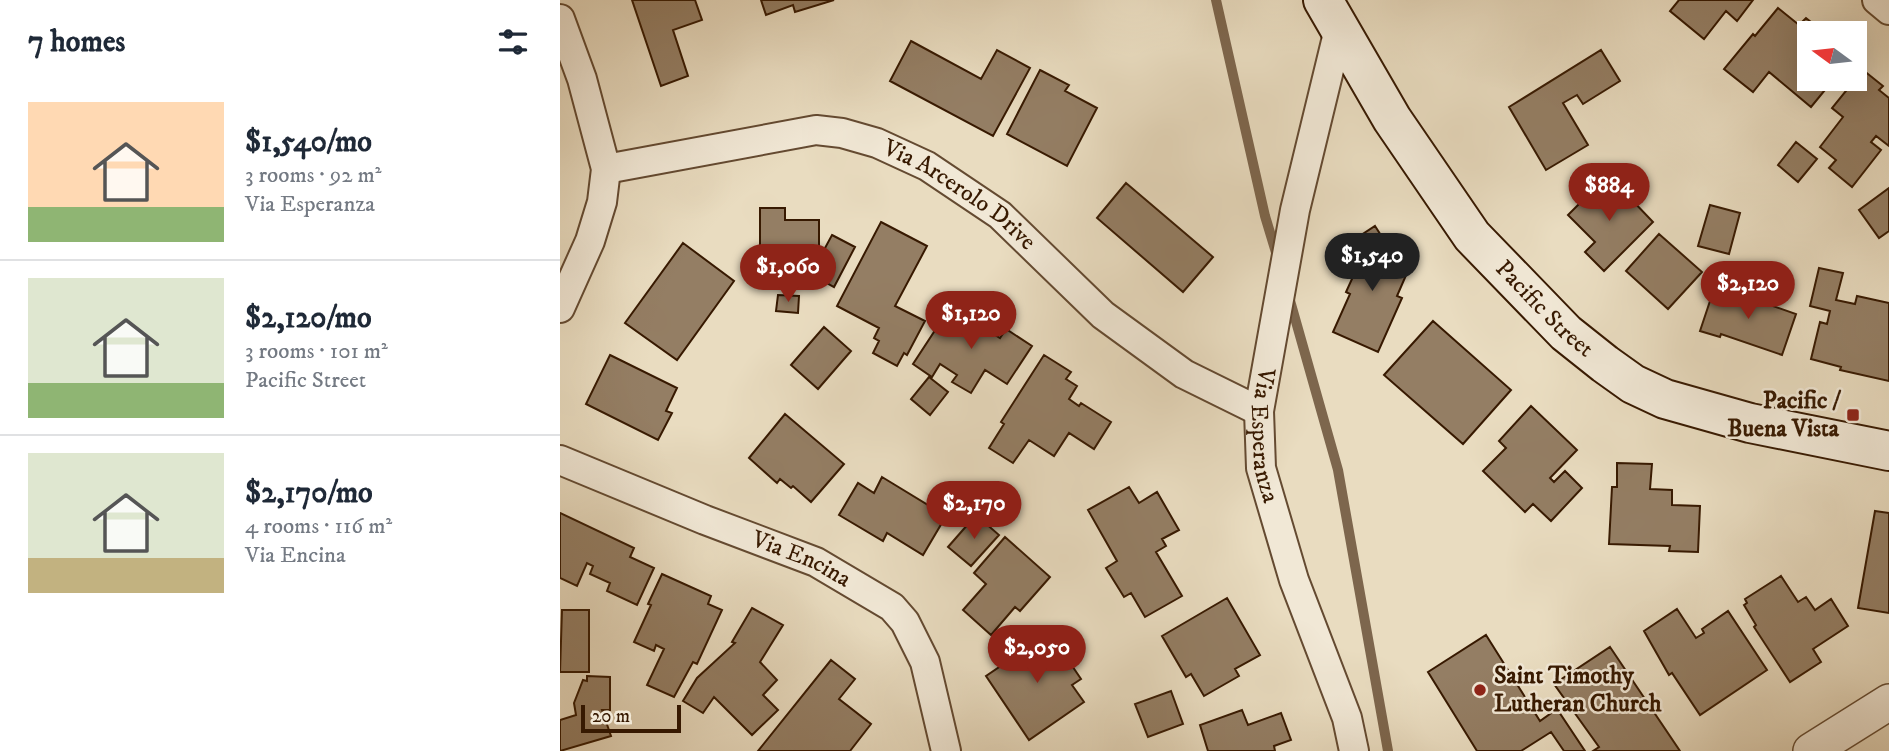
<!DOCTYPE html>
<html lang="en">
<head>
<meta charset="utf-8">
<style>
	body { margin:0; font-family:"IM FELL DW Pica",serif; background:#f2f2f3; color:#1f2937; height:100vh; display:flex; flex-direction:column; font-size:26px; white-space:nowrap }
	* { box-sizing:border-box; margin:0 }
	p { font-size:23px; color:#747a83 }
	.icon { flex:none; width:38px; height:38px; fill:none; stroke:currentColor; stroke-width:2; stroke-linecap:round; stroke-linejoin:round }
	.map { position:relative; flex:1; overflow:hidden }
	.panel { display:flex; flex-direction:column; background:#fff; width:560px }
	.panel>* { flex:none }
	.needle { width:46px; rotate:285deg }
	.controls { position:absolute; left:1237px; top:21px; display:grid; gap:14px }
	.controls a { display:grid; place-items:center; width:70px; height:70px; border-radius:0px; background:#fff; box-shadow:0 7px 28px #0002; font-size:35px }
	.scale { position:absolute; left:21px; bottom:18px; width:100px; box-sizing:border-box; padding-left:7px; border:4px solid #371901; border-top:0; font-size:19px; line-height:24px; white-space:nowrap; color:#371901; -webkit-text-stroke:5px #f1e8d6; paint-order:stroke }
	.price { position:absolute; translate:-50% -60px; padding:0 16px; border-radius:24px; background:#8f2418; color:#fff; font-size:23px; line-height:46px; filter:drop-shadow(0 2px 4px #0008) }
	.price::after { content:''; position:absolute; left:50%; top:42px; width:21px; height:16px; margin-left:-10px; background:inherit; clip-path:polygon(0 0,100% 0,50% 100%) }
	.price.on { background:#222; color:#fff }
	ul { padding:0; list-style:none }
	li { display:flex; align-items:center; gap:21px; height:175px; padding:0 28px }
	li+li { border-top:2px solid #e0e1e3 }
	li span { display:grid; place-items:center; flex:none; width:196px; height:140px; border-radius:0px; color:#555 }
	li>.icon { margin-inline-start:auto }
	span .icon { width:84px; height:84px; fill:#fffc; stroke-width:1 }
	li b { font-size:30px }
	h2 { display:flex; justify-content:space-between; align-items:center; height:84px; padding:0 28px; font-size:30px }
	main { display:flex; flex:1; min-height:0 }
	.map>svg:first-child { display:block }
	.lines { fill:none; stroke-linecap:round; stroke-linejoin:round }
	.stream { stroke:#7d664d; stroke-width:10 }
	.building { fill:#947e64; stroke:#371901; stroke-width:2 }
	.minor-casing { stroke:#644a31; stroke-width:32 }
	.tertiary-casing { stroke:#644a31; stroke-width:38 }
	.secondary-casing { stroke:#371901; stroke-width:42 }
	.minor { stroke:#f1e8d6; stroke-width:28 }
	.tertiary { stroke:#f1e8d6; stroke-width:35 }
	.secondary { stroke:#f1e8d6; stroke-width:38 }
	.poi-dot { fill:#8f2418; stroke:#f1e8d6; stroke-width:2.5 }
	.labels { text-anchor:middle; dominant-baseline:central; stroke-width:5; stroke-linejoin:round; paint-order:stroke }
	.street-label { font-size:24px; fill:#371901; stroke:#f1e8d6 }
	.poi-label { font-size:24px; font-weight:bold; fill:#371901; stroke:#f1e8d6; text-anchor:end }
</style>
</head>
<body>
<main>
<section class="panel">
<h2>7 homes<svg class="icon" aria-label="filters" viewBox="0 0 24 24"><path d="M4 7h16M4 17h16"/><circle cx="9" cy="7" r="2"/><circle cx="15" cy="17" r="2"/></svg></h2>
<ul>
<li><span style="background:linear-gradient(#ffd9b3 75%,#8fb573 0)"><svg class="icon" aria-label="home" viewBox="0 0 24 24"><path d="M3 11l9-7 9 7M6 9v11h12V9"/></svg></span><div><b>$1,540/mo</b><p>3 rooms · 92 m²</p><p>Via Esperanza</p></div></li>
<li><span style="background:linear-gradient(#dfe7d0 75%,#8fb573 0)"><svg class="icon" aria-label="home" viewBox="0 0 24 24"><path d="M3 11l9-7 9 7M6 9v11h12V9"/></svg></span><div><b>$2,120/mo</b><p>3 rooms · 101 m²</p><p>Pacific Street</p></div></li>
<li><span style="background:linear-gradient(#dfe7d0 75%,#c2b280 0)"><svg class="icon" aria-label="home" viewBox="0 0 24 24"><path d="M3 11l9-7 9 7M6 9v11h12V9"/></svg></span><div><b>$2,170/mo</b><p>4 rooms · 116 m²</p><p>Via Encina</p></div></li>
</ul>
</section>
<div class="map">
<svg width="1329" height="751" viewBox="0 0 1329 751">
	<rect width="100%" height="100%" fill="#e9dcc0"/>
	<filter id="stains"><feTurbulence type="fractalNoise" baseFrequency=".00286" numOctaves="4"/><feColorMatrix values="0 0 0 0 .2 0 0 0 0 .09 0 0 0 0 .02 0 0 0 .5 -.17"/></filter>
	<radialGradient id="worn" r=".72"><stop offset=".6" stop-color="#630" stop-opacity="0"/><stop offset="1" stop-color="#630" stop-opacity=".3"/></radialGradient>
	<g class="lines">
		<path class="stream" d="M 656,0 L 705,216 L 718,259
			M 729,297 L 778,470 L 828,751"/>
	</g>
	<path class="building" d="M 72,0 L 135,0 L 142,20 L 113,30 L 128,76 L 101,86 Z
		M 201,0 L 274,0 L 235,12 L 233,5 L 206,15 Z
		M 1119,0 L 1193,0 L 1177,21 L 1166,11 L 1144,39 L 1110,11 Z
		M 1218,8 L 1239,25 L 1246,18 L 1261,30 L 1263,27 L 1271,33 L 1250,33 L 1250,79 L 1274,79 L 1251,107 L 1209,72 L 1193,92 L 1164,69 L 1193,34 L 1195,36 Z
		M 351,41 L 421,79 L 437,50 L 470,68 L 433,136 L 330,81 Z
		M 1041,50 L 1060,81 L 1023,104 L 1017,95 L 1003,103 L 1028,145 L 986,170 L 949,107 Z
		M 480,70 L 509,85 L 505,91 L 537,108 L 507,166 L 447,134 Z
		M 1303,70 L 1323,86 L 1319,90 L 1329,98 L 1329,146 L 1316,136 L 1311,142 L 1321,150 L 1292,187 L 1269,168 L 1276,160 L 1260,147 L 1283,117 L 1272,108 Z
		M 1236,142 L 1257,159 L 1238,182 L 1218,165 Z
		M 1044,179 L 1066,202 L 1070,198 L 1093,222 L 1044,271 L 1025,252 L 1035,242 L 1008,215 Z
		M 566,183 L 653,257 L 623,292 L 537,218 Z
		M 1329,188 L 1329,231 L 1319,238 L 1299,210 Z
		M 1150,205 L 1180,213 L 1169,254 L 1138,246 Z
		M 200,208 L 225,208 L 225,220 L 259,220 L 259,262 L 219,262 L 219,269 L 200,269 Z
		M 321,222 L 367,246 L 335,306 L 365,321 L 347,355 L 344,353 L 337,366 L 313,353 L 319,341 L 314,338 L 319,328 L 277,306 Z
		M 815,226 L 840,265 L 836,268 L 847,273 L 837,296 L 842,298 L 818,352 L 773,332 L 790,294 L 786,292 L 802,257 L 792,241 Z
		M 1099,234 L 1142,272 L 1108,309 L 1066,271 Z
		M 272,235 L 295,247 L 274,287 L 251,274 Z
		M 123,243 L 174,281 L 117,360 L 65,323 Z
		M 1259,268 L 1283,273 L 1276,300 L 1295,304 L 1297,296 L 1329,303 L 1329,381 L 1280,370 L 1281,367 L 1251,359 L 1260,322 L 1267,324 L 1270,311 L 1250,306 Z
		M 1155,286 L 1236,314 L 1222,355 L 1161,334 L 1160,337 L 1140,331 Z
		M 218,295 L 239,296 L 238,313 L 216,311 Z
		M 391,306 L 440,338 L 446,329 L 472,346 L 447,384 L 425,370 L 411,393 L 392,382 L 397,375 L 380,364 L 372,377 L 353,364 Z
		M 873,321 L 951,390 L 903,444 L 824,375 Z
		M 264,327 L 291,351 L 258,389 L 231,365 Z
		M 50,355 L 117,388 L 106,411 L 112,413 L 98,440 L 26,404 Z
		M 484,355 L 511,372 L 506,379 L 517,386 L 509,399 L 519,406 L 521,403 L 551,422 L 534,449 L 509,433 L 494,456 L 469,440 L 453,463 L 429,448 L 444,424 L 441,422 Z
		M 369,377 L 388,392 L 370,415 L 351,399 Z
		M 971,406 L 1017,450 L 990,478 L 994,482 L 1005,471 L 1022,488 L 991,521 L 973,504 L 965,512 L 923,471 L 946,448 L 939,441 Z
		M 225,414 L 284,464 L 251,502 L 233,486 L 231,488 L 220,479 L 217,483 L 189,458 Z
		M 1057,463 L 1092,464 L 1090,489 L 1112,490 L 1112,505 L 1140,506 L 1138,552 L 1109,551 L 1110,546 L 1049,544 L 1052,487 L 1057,487 Z
		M 322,477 L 386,516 L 363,555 L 327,533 L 323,541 L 279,515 L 298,483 L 314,493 Z
		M 569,487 L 579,503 L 597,492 L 619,530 L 602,539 L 606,546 L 596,552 L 622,596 L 585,617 L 571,593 L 564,597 L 546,568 L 557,561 L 528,510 Z
		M 1315,511 L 1329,513 L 1329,613 L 1298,608 Z
		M 0,513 L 74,548 L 70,557 L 94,568 L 77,605 L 47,591 L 50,583 L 30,574 L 33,566 L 27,563 L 17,586 L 0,578 Z
		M 416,515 L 439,535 L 411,566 L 388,547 Z
		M 445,537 L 490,577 L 460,611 L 455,607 L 431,635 L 403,610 L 426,584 L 414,573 Z
		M 102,574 L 151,596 L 148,604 L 162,610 L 137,664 L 133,662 L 114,697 L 87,685 L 104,649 L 96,645 L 94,651 L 74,642 L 91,605 L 88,604 Z
		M 1221,576 L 1238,602 L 1246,597 L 1255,610 L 1271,599 L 1288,626 L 1253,649 L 1261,662 L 1230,682 L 1194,627 L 1196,625 L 1184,605 L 1187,603 L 1185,599 Z
		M 667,598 L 700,655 L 675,669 L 679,676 L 644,696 L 631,674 L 626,677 L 602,636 Z
		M 192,608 L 223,625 L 200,662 L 217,680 L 203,695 L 218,710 L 192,735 L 154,697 L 143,713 L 123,701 L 137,678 L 175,643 L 172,642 Z
		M 1117,609 L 1136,638 L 1144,633 L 1142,629 L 1168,611 L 1207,670 L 1140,715 L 1112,673 L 1109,675 L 1084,631 Z
		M 2,610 L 29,610 L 29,672 L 0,672 Z
		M 484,627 L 493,641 L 490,643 L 502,661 L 506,657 L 521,679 L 512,685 L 524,702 L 469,740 L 426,676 L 470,646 L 465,640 Z
		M 926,635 L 980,721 L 997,709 L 1025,751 L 1004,751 L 991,732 L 961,751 L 917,751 L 868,672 Z
		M 1050,647 L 1120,751 L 1033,751 L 1039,747 L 994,684 Z
		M 271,660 L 295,679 L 279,699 L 311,724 L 290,751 L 198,751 Z
		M 27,676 L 50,677 L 50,710 L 42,710 L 51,736 L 0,751 L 0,720 L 16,715 L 14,703 L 23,680 L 27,681 Z
		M 611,691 L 623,724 L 588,737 L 575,704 Z
		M 682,710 L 688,725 L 721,713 L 731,740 L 714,746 L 715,751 L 648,751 L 640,725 Z"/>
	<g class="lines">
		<defs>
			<g id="minor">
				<path d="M 1317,0 L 1329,10"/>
				<path d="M 0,19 L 22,79 L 46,169 L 42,202 L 30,241 L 0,308"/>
				<path id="s1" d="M 779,29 L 735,210 L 699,411 L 701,468 L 734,580 L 787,718 L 794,751"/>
				<path id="s2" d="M 46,169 L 256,130 L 282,133 L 317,143 L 367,166 L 440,215 L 543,315 L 624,374 L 699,411"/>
				<path id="s3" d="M 0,460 L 145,520 L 256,562 L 332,607 L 345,622 L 365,662 L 386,751"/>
			</g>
			<path id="tertiary" d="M 1251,751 L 1329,702"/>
			<g id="secondary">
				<path id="s4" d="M 763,0 L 832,119 L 912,236 L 1006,333 L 1045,364 L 1073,384 L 1105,399 L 1190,423 L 1329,451"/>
			</g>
		</defs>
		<use href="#minor" class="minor-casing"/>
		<use href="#tertiary" class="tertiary-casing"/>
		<use href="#secondary" class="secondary-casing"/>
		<use href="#minor" class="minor"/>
		<use href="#tertiary" class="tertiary"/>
		<use href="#secondary" class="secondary"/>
	</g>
	<g class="poi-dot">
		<rect x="1286" y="408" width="14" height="14" rx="3.5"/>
		<circle cx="920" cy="690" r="7"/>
	</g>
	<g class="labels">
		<g class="street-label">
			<text stroke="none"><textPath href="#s2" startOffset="374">Via Arcerolo Drive</textPath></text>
			<text stroke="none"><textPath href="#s4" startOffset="382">Pacific Street</textPath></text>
			<text stroke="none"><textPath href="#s1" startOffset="415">Via Esperanza</textPath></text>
			<text stroke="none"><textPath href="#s3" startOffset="261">Via Encina</textPath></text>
		</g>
		<g class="poi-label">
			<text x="1279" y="401">Pacific /<tspan x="1279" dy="28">Buena Vista</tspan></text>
			<text x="934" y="676" text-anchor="start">Saint Timothy<tspan x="934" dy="28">Lutheran Church</tspan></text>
		</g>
	</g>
	<rect width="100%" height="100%" filter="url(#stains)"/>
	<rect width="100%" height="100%" fill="url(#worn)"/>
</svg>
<div class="controls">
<a><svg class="needle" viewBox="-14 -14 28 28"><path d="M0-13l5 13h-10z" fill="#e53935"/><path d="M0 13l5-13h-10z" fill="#747a83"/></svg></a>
</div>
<div class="scale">20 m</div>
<b class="price" style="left:1049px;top:223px">$884</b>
<b class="price on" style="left:812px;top:293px">$1,540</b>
<b class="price" style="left:228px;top:304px">$1,060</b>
<b class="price" style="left:1188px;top:321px">$2,120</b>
<b class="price" style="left:411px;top:351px">$1,120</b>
<b class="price" style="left:414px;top:541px">$2,170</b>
<b class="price" style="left:477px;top:685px">$2,050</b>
</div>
</main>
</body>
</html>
